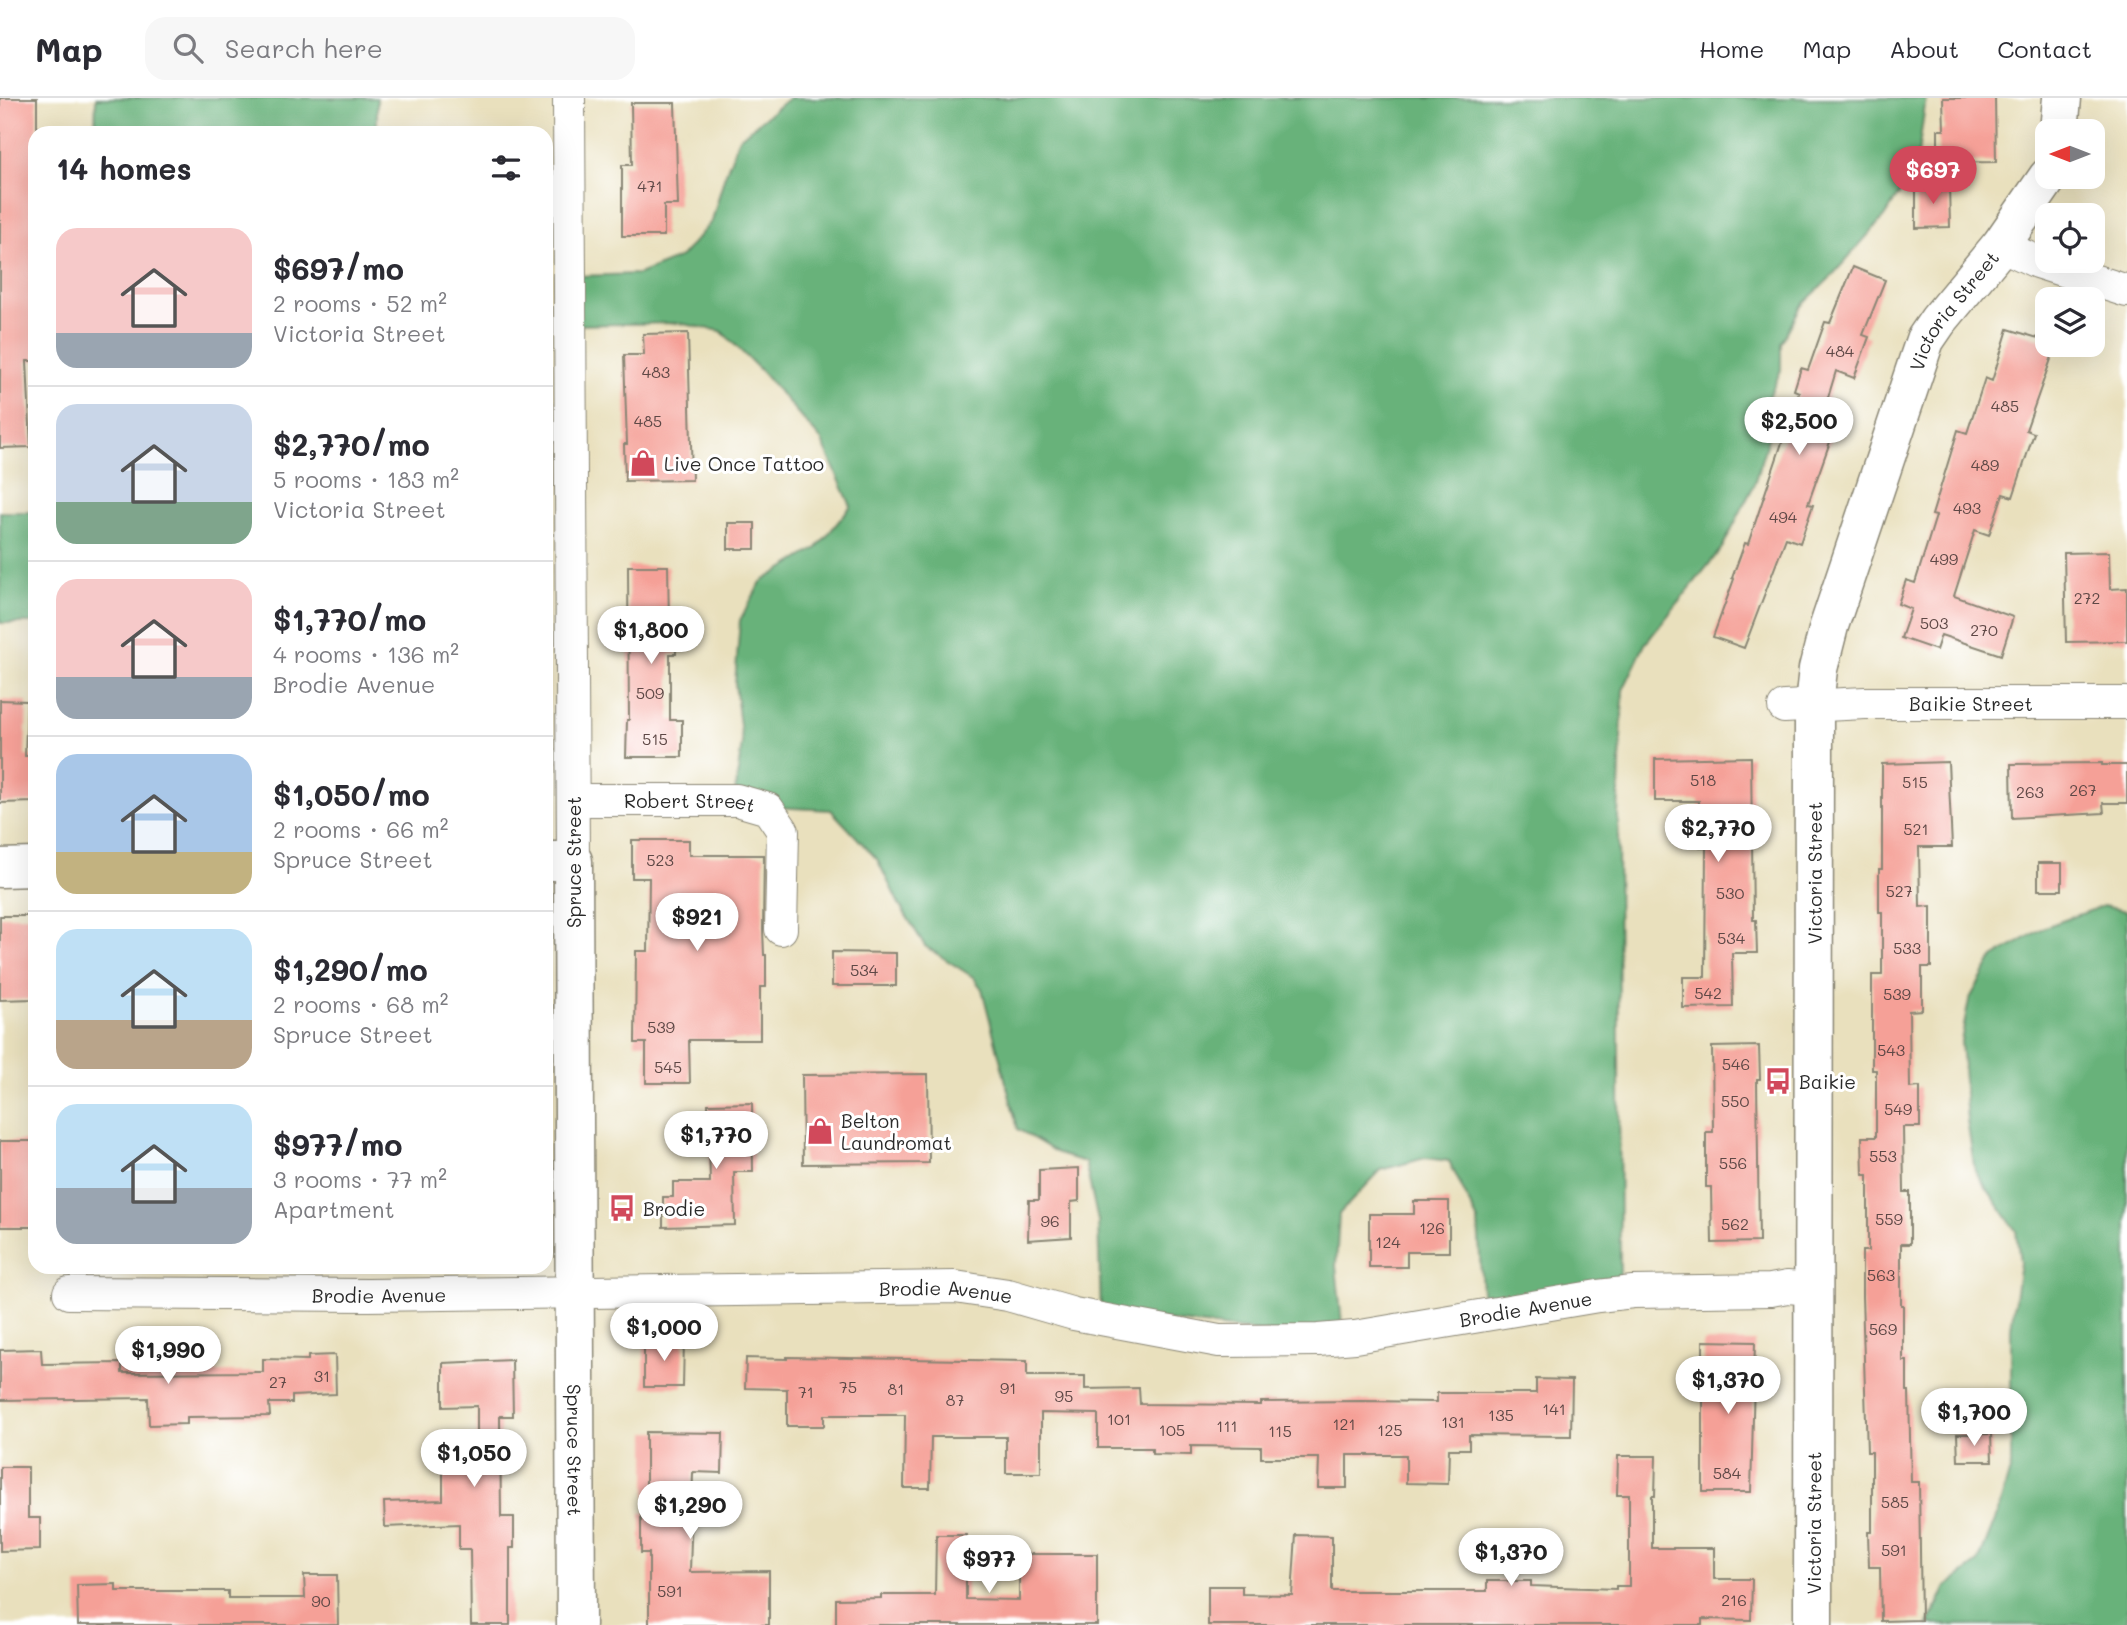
<!DOCTYPE html>
<html lang="en">
<head>
<meta charset="utf-8">
<style>
	body { margin:0; font-family:Mali,sans-serif; background:#f7f7f7; color:#2b2b33; height:100vh; display:flex; flex-direction:column; font-size:26px; white-space:nowrap }
	* { box-sizing:border-box; margin:0 }
	p { font-size:23px; color:#7c7c81 }
	.icon { flex:none; width:38px; height:38px; fill:none; stroke:currentColor; stroke-width:2; stroke-linecap:round; stroke-linejoin:round }
	.map { position:relative; flex:1; overflow:hidden }
	.sheet { position:absolute; left:28px; top:28px; width:525px; height:1148px; display:flex; flex-direction:column; background:#fff; border-radius:21px; box-shadow:0 7px 28px #0002 }
	.sheet>* { flex:none }
	.needle { width:46px; rotate:270deg }
	.tools { position:absolute; left:2035px; top:21px; display:grid; gap:14px }
	.tools a { display:grid; place-items:center; width:70px; height:70px; border-radius:14px; background:#fff; box-shadow:0 7px 28px #0002; font-size:35px }
	.price { position:absolute; translate:-50% -60px; padding:0 16px; border-radius:24px; background:#fff; color:#222; font-size:23px; line-height:46px; filter:drop-shadow(0 2px 4px #0008) }
	.price::after { content:''; position:absolute; left:50%; top:42px; width:21px; height:16px; margin-left:-10px; background:inherit; clip-path:polygon(0 0,100% 0,50% 100%) }
	.price.on { background:#d1495b; color:#fff }
	ul { padding:0; list-style:none }
	li { display:flex; align-items:center; gap:21px; height:175px; padding:0 28px }
	li+li { border-top:2px solid #e1e1e2 }
	li span { display:grid; place-items:center; flex:none; width:196px; height:140px; border-radius:21px; color:#555 }
	li>.icon { margin-inline-start:auto }
	span .icon { width:84px; height:84px; fill:#fffc; stroke-width:1 }
	li b { font-size:30px }
	h2 { display:flex; justify-content:space-between; align-items:center; height:84px; padding:0 28px; font-size:30px }
	header { display:flex; align-items:center; gap:42px; box-sizing:border-box; height:98px; padding:0 35px; background:#fff; border-bottom:2px solid #e1e1e2 }
	header strong { font-size:33px }
	nav { display:flex; gap:38px; margin-inline-start:auto; font-size:24px }
	.search { width:490px; height:63px; background:#f7f7f7; display:flex; align-items:center; gap:18px; box-sizing:border-box; padding:0 24px; border-radius:21px; color:#7c7c81; font-size:26px }
	.map>svg:first-child { display:block }
	.forest { fill:#67b27a; stroke:#496e52; stroke-width:2 }
	.building { fill:#f5a097 }
	.lines { fill:none; stroke-linecap:round; stroke-linejoin:round }
	.minor-casing { stroke:#8a8674; stroke-width:34 }
	.tertiary-casing { stroke:#8a8674; stroke-width:41 }
	.minor { stroke:#fff; stroke-width:32 }
	.tertiary { stroke:#fff; stroke-width:38 }
	.labels { text-anchor:middle; dominant-baseline:central; stroke-width:6; stroke-linejoin:round; paint-order:stroke }
	.number-label { font-size:16px; fill:#5e4846 }
	.street-label { font-size:19px; fill:#2b2b2b; stroke:#fff }
	.poi-label { font-size:19px; fill:#2b2b2b; stroke:#fff; text-anchor:start }
</style>
</head>
<body>
<header>
<strong>Map</strong>
<div class="search"><svg class="icon" aria-label="search" viewBox="0 0 24 24"><circle cx="10" cy="10" r="6"/><path d="M15 15l6 6"/></svg>Search here</div>
<nav><a>Home</a><a>Map</a><a>About</a><a>Contact</a></nav>
</header>
<div class="map">
<svg width="2127" height="1527" viewBox="0 0 2127 1527">
	<rect width="100%" height="100%" fill="#fff"/>
	<filter id="ink" filterUnits="userSpaceOnUse"><feTurbulence type="fractalNoise" baseFrequency=".0143" numOctaves="2"/><feDisplacementMap in="SourceGraphic" scale="14" xChannelSelector="R" yChannelSelector="G"/><feConvolveMatrix kernelMatrix="1 2 1 2 8 2 1 2 1" color-interpolation-filters="sRGB"/></filter>
	<filter id="wash" filterUnits="userSpaceOnUse"><feTurbulence type="fractalNoise" baseFrequency=".00686" numOctaves="4" result="noise"/><feDisplacementMap in="SourceGraphic" scale="28" xChannelSelector="R" yChannelSelector="G"/><feGaussianBlur stdDeviation="1.57" result="paint"/><feColorMatrix in="noise" values="0 0 0 0 0 0 0 0 0 0 0 0 0 0 0 0 0 1.4 0 .05"/><feComposite in="paint" operator="in"/></filter>
	<g filter="url(#wash)">
		<rect width="100%" height="100%" fill="#e9e0bd"/>
		<path class="forest" d="M 96,0 L 377,0 L 377,35 L 95,35 Z
			M 789,0 L 1926,0 L 1916,71 L 1884,119 L 1830,180 L 1801,208 L 1781,245 L 1781,272 L 1769,299 L 1769,337 L 1753,389 L 1722,450 L 1645,546 L 1623,592 L 1618,718 L 1620,1190 L 1483,1212 L 1478,1123 L 1449,1063 L 1425,1060 L 1381,1072 L 1339,1116 L 1336,1168 L 1343,1235 L 1316,1240 L 1101,1215 L 1098,1123 L 1085,1064 L 1061,1057 L 1018,1031 L 982,891 L 973,879 L 925,848 L 899,806 L 877,761 L 831,712 L 773,709 L 735,695 L 742,645 L 735,586 L 740,522 L 761,484 L 817,450 L 851,408 L 822,343 L 763,275 L 721,233 L 678,225 L 574,227 L 575,178 L 639,176 L 681,159 L 712,123 L 724,80 L 739,40 Z
			M 0,414 L 35,414 L 35,525 L 0,525 Z
			M 2103,808 L 2127,813 L 2127,1527 L 1928,1527 L 1946,1489 L 1978,1465 L 1997,1417 L 2011,1369 L 2011,1230 L 2020,1165 L 2016,1133 L 1975,1073 L 1967,1023 L 1961,943 L 1969,902 L 1993,860 L 2045,829 Z"/>
		<g id="blocks">
			<path class="building" d="M 0,0 L 37,0 L 37,35 L 35,35 L 35,263 L 27,263 L 31,349 L 0,350 Z
				M 1943,0 L 1995,0 L 1996,64 L 1938,65 L 1938,32 L 1944,32 Z
				M 631,5 L 675,5 L 678,107 L 664,107 L 664,138 L 622,138 L 622,67 L 632,67 Z
				M 1916,86 L 1949,86 L 1950,129 L 1916,130 Z
				M 1853,169 L 1885,182 L 1863,237 L 1869,239 L 1854,280 L 1836,273 L 1817,336 L 1831,341 L 1808,406 L 1813,407 L 1800,445 L 1786,440 L 1744,550 L 1713,539 L 1734,481 L 1732,480 L 1745,445 L 1748,446 L 1799,294 L 1794,292 L 1801,270 L 1808,272 L 1825,224 L 1830,225 Z
				M 2008,231 L 2048,243 L 2048,247 L 2056,247 L 2026,332 L 2034,335 L 2013,399 L 2003,396 L 1989,437 L 1975,432 L 1954,498 L 2013,519 L 2001,557 L 1941,537 L 1936,552 L 1901,540 L 1911,511 L 1898,506 L 1906,482 L 1915,485 L 1936,418 L 1932,417 L 1958,332 L 1967,335 L 1985,280 L 1992,283 Z
				M 688,235 L 692,382 L 625,383 L 624,346 L 627,346 L 624,257 L 644,257 L 643,236 Z
				M 728,425 L 755,425 L 755,451 L 728,451 Z
				M 2109,454 L 2110,491 L 2127,490 L 2127,543 L 2066,544 L 2064,455 Z
				M 628,468 L 668,468 L 669,526 L 675,526 L 676,556 L 670,556 L 670,622 L 682,622 L 682,659 L 626,659 L 627,622 L 629,622 Z
				M 0,602 L 27,603 L 25,658 L 35,658 L 35,704 L 0,705 Z
				M 1751,659 L 1753,822 L 1756,822 L 1757,855 L 1732,855 L 1733,909 L 1683,910 L 1683,879 L 1705,879 L 1706,750 L 1700,750 L 1699,703 L 1655,703 L 1655,661 Z
				M 1948,664 L 1952,749 L 1919,749 L 1920,809 L 1931,808 L 1931,869 L 1922,869 L 1922,912 L 1909,913 L 1910,990 L 1920,989 L 1920,1029 L 1903,1029 L 1904,1094 L 1910,1094 L 1910,1146 L 1901,1146 L 1901,1207 L 1903,1207 L 1903,1263 L 1907,1263 L 1907,1293 L 1909,1293 L 1911,1384 L 1919,1384 L 1921,1522 L 1881,1523 L 1880,1469 L 1869,1469 L 1868,1434 L 1872,1434 L 1872,1354 L 1867,1354 L 1862,1198 L 1862,1153 L 1868,1153 L 1868,1077 L 1863,1077 L 1862,1039 L 1876,1039 L 1876,972 L 1872,972 L 1872,877 L 1882,877 L 1882,814 L 1879,814 L 1879,771 L 1882,771 L 1882,666 Z
				M 2102,665 L 2102,667 L 2127,667 L 2127,705 L 2103,705 L 2104,715 L 2012,720 L 2011,666 Z
				M 632,742 L 689,742 L 689,757 L 764,757 L 763,831 L 764,857 L 766,857 L 766,889 L 760,889 L 760,942 L 689,942 L 690,985 L 646,985 L 646,945 L 635,945 L 636,853 L 648,853 L 649,780 L 632,780 Z
				M 2038,765 L 2062,765 L 2062,792 L 2038,792 Z
				M 0,818 L 35,818 L 35,901 L 0,902 Z
				M 832,854 L 896,855 L 896,888 L 832,888 Z
				M 1759,948 L 1760,981 L 1757,981 L 1759,1144 L 1712,1145 L 1711,1089 L 1706,1089 L 1706,1034 L 1713,1034 L 1712,949 Z
				M 928,976 L 929,1065 L 803,1066 L 802,977 Z
				M 752,1005 L 753,1074 L 734,1074 L 735,1127 L 663,1129 L 663,1099 L 673,1099 L 673,1084 L 710,1084 L 708,1006 Z
				M 0,1043 L 35,1043 L 35,1129 L 0,1129 Z
				M 1079,1070 L 1079,1103 L 1071,1104 L 1071,1139 L 1028,1142 L 1029,1102 L 1039,1102 L 1039,1072 Z
				M 1414,1103 L 1449,1103 L 1449,1154 L 1407,1154 L 1407,1169 L 1369,1169 L 1369,1116 L 1414,1116 Z
				M 644,1241 L 684,1241 L 683,1289 L 644,1289 Z
				M 1703,1243 L 1755,1244 L 1751,1394 L 1703,1394 Z
				M 41,1251 L 42,1266 L 122,1265 L 122,1275 L 263,1274 L 263,1261 L 308,1262 L 308,1258 L 335,1257 L 336,1296 L 292,1298 L 292,1305 L 269,1305 L 270,1318 L 187,1319 L 187,1326 L 149,1327 L 148,1300 L 0,1302 L 0,1252 Z
				M 787,1259 L 1027,1263 L 1027,1278 L 1085,1278 L 1085,1291 L 1139,1290 L 1140,1306 L 1261,1307 L 1261,1304 L 1361,1303 L 1437,1304 L 1437,1295 L 1536,1295 L 1536,1281 L 1572,1282 L 1571,1338 L 1469,1337 L 1469,1351 L 1449,1351 L 1448,1386 L 1406,1385 L 1406,1357 L 1347,1357 L 1347,1390 L 1318,1390 L 1319,1360 L 1261,1360 L 1261,1349 L 1191,1348 L 1191,1357 L 1152,1356 L 1152,1350 L 1098,1350 L 1098,1316 L 1041,1315 L 1041,1375 L 1006,1375 L 1006,1339 L 931,1339 L 930,1390 L 904,1390 L 905,1317 L 824,1317 L 824,1328 L 787,1328 L 787,1291 L 745,1290 L 746,1260 L 787,1261 Z
				M 512,1262 L 513,1318 L 500,1318 L 501,1419 L 514,1419 L 514,1450 L 510,1450 L 510,1527 L 471,1527 L 470,1451 L 459,1451 L 459,1426 L 385,1429 L 384,1404 L 443,1402 L 443,1356 L 477,1355 L 477,1308 L 443,1309 L 443,1265 Z
				M 646,1334 L 723,1335 L 722,1375 L 693,1374 L 690,1474 L 769,1473 L 769,1527 L 649,1527 L 649,1455 L 641,1455 L 641,1415 L 646,1415 Z
				M 1957,1336 L 1991,1336 L 1992,1363 L 1958,1363 Z
				M 1618,1358 L 1656,1358 L 1655,1398 L 1652,1398 L 1652,1450 L 1714,1450 L 1714,1481 L 1752,1481 L 1751,1522 L 1702,1521 L 1702,1527 L 1208,1527 L 1208,1488 L 1242,1488 L 1242,1496 L 1292,1497 L 1296,1437 L 1332,1438 L 1332,1493 L 1487,1493 L 1487,1483 L 1531,1483 L 1531,1488 L 1616,1491 L 1616,1488 L 1629,1488 L 1629,1397 L 1617,1397 Z
				M 0,1369 L 28,1369 L 28,1420 L 40,1420 L 40,1452 L 0,1453 Z
				M 936,1437 L 966,1437 L 966,1501 L 1019,1502 L 1019,1456 L 1097,1456 L 1097,1527 L 836,1527 L 836,1501 L 881,1500 L 881,1497 L 935,1497 Z
				M 304,1477 L 337,1477 L 338,1527 L 78,1527 L 77,1487 L 116,1486 L 116,1493 L 228,1493 L 228,1500 L 305,1500 Z"/>
		</g>
	</g>
	<g filter="url(#ink)">
		<use href="#blocks" fill-opacity="0" stroke="#8a8674" stroke-width="2"/>
		<g class="lines">
			<defs>
				<g id="minor">
					<path d="M 569,0 L 573,763"/>
					<path d="M 2001,147 L 2037,164 L 2127,193"/>
					<path id="s1" d="M 1784,609 L 1865,605 L 2127,605"/>
					<path id="s2" d="M 573,702 L 737,702 L 768,711 L 783,733 L 781,831"/>
					<path id="s3" d="M 69,1195 L 368,1197 L 955,1189 L 1008,1197 L 1074,1216 L 1219,1243 L 1318,1242 L 1355,1239 L 1598,1198 L 1633,1194 L 1771,1192 L 1787,1189 L 1813,1191"/>
				</g>
				<g id="tertiary">
					<path d="M 2059,33 L 2062,0"/>
					<path id="s4" d="M 546,763 L 573,763 L 576,1527"/>
					<path d="M 0,770 L 35,769"/>
					<path id="s5" d="M 1813,1527 L 1814,606 L 1818,571 L 1829,528 L 1925,242 L 1938,223 L 2001,147 L 2048,79"/>
				</g>
			</defs>
			<use href="#minor" class="minor-casing"/>
			<use href="#tertiary" class="tertiary-casing"/>
			<use href="#minor" class="minor"/>
			<use href="#tertiary" class="tertiary"/>
		</g>
	</g>
	<defs>
		<symbol id="shop-bare" viewBox="-9 -9 18 18"><path d="M-5-2.5h2.3a2.7 3.5 0 0 1 5.4 0H5L5.5 6h-11ZM-1.5-2.5h3a1.5 2.3 0 0 0-3 0Z" fill="#d1495b" stroke="#fff" stroke-width="2.5" paint-order="stroke"/></symbol>
		<symbol id="bus-bare" viewBox="-9 -9 18 18"><path d="M-5-6H5V4H4V6H2V4H-2V6H-4V4H-5ZM-3.5-4V0h7V-4ZM-3.5 1.2v1.5H-2V1.2ZM2 1.2v1.5H3.5V1.2Z" fill="#d1495b" stroke="#fff" stroke-width="2.5" paint-order="stroke"/></symbol>
	</defs>
	<g fill-rule="evenodd">
		<use href="#shop-bare" x="624" y="346" width="38" height="38"/>
		<use href="#bus-bare" x="1759" y="964" width="38" height="38"/>
		<use href="#shop-bare" x="801" y="1014" width="38" height="38"/>
		<use href="#bus-bare" x="603" y="1091" width="38" height="38"/>
	</g>
	<g class="labels">
		<g class="number-label">
			<text x="650" y="87">471</text>
			<text x="1840" y="252">484</text>
			<text x="656" y="273">483</text>
			<text x="2005" y="307">485</text>
			<text x="648" y="322">485</text>
			<text x="1985" y="366">489</text>
			<text x="1967" y="409">493</text>
			<text x="1783" y="418">494</text>
			<text x="1944" y="460">499</text>
			<text x="2087" y="499">272</text>
			<text x="1934" y="524">503</text>
			<text x="1984" y="531">270</text>
			<text x="650" y="594">509</text>
			<text x="655" y="640">515</text>
			<text x="1703" y="681">518</text>
			<text x="1915" y="683">515</text>
			<text x="2083" y="691">267</text>
			<text x="2030" y="693">263</text>
			<text x="1916" y="730">521</text>
			<text x="660" y="761">523</text>
			<text x="1899" y="792">527</text>
			<text x="1730" y="794">530</text>
			<text x="1731" y="839">534</text>
			<text x="1907" y="849">533</text>
			<text x="864" y="871">534</text>
			<text x="1708" y="894">542</text>
			<text x="1897" y="895">539</text>
			<text x="661" y="928">539</text>
			<text x="1891" y="951">543</text>
			<text x="1736" y="965">546</text>
			<text x="668" y="968">545</text>
			<text x="1735" y="1002">550</text>
			<text x="1898" y="1010">549</text>
			<text x="1883" y="1057">553</text>
			<text x="1733" y="1064">556</text>
			<text x="1889" y="1120">559</text>
			<text x="1050" y="1122">96</text>
			<text x="1735" y="1125">562</text>
			<text x="1432" y="1129">126</text>
			<text x="1388" y="1143">124</text>
			<text x="1881" y="1176">563</text>
			<text x="1883" y="1230">569</text>
			<text x="322" y="1277">31</text>
			<text x="278" y="1283">27</text>
			<text x="848" y="1288">75</text>
			<text x="1008" y="1289">91</text>
			<text x="896" y="1290">81</text>
			<text x="806" y="1293">71</text>
			<text x="1064" y="1297">95</text>
			<text x="955" y="1301">87</text>
			<text x="1554" y="1310">141</text>
			<text x="1501" y="1316">135</text>
			<text x="1119" y="1320">101</text>
			<text x="1453" y="1323">131</text>
			<text x="1344" y="1325">121</text>
			<text x="1227" y="1327">111</text>
			<text x="1172" y="1331">105</text>
			<text x="1390" y="1331">125</text>
			<text x="1280" y="1332">115</text>
			<text x="1727" y="1374">584</text>
			<text x="1895" y="1403">585</text>
			<text x="1894" y="1451">591</text>
			<text x="670" y="1492">591</text>
			<text x="1734" y="1501">216</text>
			<text x="321" y="1502">90</text>
		</g>
		<g class="street-label">
			<text stroke="none"><textPath href="#s5" startOffset="1342">Victoria Street</textPath></text>
			<text stroke="none"><textPath href="#s1" startOffset="187">Baikie Street</textPath></text>
			<text stroke="none"><textPath href="#s2" startOffset="117">Robert Street</textPath></text>
			<text transform="translate(573 764) rotate(-90)">Spruce Street</text>
			<text stroke="none"><textPath href="#s5" startOffset="752">Victoria Street</textPath></text>
			<text stroke="none"><textPath href="#s3" startOffset="877">Brodie Avenue</textPath></text>
			<text stroke="none"><textPath href="#s3" startOffset="310">Brodie Avenue</textPath></text>
			<text stroke="none"><textPath href="#s3" startOffset="1465">Brodie Avenue</textPath></text>
			<text stroke="none"><textPath href="#s4" startOffset="616">Spruce Street</textPath></text>
			<text stroke="none"><textPath href="#s5" startOffset="102">Victoria Street</textPath></text>
		</g>
		<g class="poi-label">
			<text x="664" y="365">Live Once Tattoo</text>
			<text x="1799" y="983">Baikie</text>
			<text x="841" y="1022">Belton<tspan x="841" dy="22">Laundromat</tspan></text>
			<text x="643" y="1110">Brodie</text>
		</g>
	</g>
</svg>
<div class="tools">
<a><svg class="needle" viewBox="-14 -14 28 28"><path d="M0-13l5 13h-10z" fill="#e53935"/><path d="M0 13l5-13h-10z" fill="#7c7c81"/></svg></a>
<a><svg class="icon" aria-label="locate" viewBox="0 0 24 24"><circle cx="12" cy="12" r="6"/><path d="M12 2v4M12 18v4M2 12h4M18 12h4"/></svg></a>
<a><svg class="icon" aria-label="layers" viewBox="0 0 24 24"><path d="M12 4l9 5-9 5-9-5zM3 14l9 5 9-5"/></svg></a>
</div>
<b class="price on" style="left:1933px;top:108px">$697</b>
<b class="price" style="left:1799px;top:359px">$2,500</b>
<b class="price" style="left:651px;top:568px">$1,800</b>
<b class="price" style="left:1718px;top:766px">$2,770</b>
<b class="price" style="left:697px;top:855px">$921</b>
<b class="price" style="left:716px;top:1073px">$1,770</b>
<b class="price" style="left:664px;top:1265px">$1,000</b>
<b class="price" style="left:168px;top:1288px">$1,990</b>
<b class="price" style="left:1728px;top:1318px">$1,370</b>
<b class="price" style="left:1974px;top:1350px">$1,700</b>
<b class="price" style="left:474px;top:1391px">$1,050</b>
<b class="price" style="left:690px;top:1443px">$1,290</b>
<b class="price" style="left:1511px;top:1490px">$1,370</b>
<b class="price" style="left:989px;top:1497px">$977</b>
<section class="sheet">
<h2>14 homes<svg class="icon" aria-label="filters" viewBox="0 0 24 24"><path d="M4 7h16M4 17h16"/><circle cx="9" cy="7" r="2"/><circle cx="15" cy="17" r="2"/></svg></h2>
<ul>
<li><span style="background:linear-gradient(#f6c9c9 75%,#9aa5b1 0)"><svg class="icon" aria-label="home" viewBox="0 0 24 24"><path d="M3 11l9-7 9 7M6 9v11h12V9"/></svg></span><div><b>$697/mo</b><p>2 rooms · 52 m²</p><p>Victoria Street</p></div></li>
<li><span style="background:linear-gradient(#c9d6e8 70%,#7fa58c 0)"><svg class="icon" aria-label="home" viewBox="0 0 24 24"><path d="M3 11l9-7 9 7M6 9v11h12V9"/></svg></span><div><b>$2,770/mo</b><p>5 rooms · 183 m²</p><p>Victoria Street</p></div></li>
<li><span style="background:linear-gradient(#f6c9c9 70%,#9aa5b1 0)"><svg class="icon" aria-label="home" viewBox="0 0 24 24"><path d="M3 11l9-7 9 7M6 9v11h12V9"/></svg></span><div><b>$1,770/mo</b><p>4 rooms · 136 m²</p><p>Brodie Avenue</p></div></li>
<li><span style="background:linear-gradient(#a9c7e8 70%,#c2b280 0)"><svg class="icon" aria-label="home" viewBox="0 0 24 24"><path d="M3 11l9-7 9 7M6 9v11h12V9"/></svg></span><div><b>$1,050/mo</b><p>2 rooms · 66 m²</p><p>Spruce Street</p></div></li>
<li><span style="background:linear-gradient(#bfe0f5 65%,#b9a48a 0)"><svg class="icon" aria-label="home" viewBox="0 0 24 24"><path d="M3 11l9-7 9 7M6 9v11h12V9"/></svg></span><div><b>$1,290/mo</b><p>2 rooms · 68 m²</p><p>Spruce Street</p></div></li>
<li><span style="background:linear-gradient(#bfe0f5 60%,#9aa5b1 0)"><svg class="icon" aria-label="home" viewBox="0 0 24 24"><path d="M3 11l9-7 9 7M6 9v11h12V9"/></svg></span><div><b>$977/mo</b><p>3 rooms · 77 m²</p><p>Apartment</p></div></li>
</ul>
</section>
</div>
</body>
</html>
